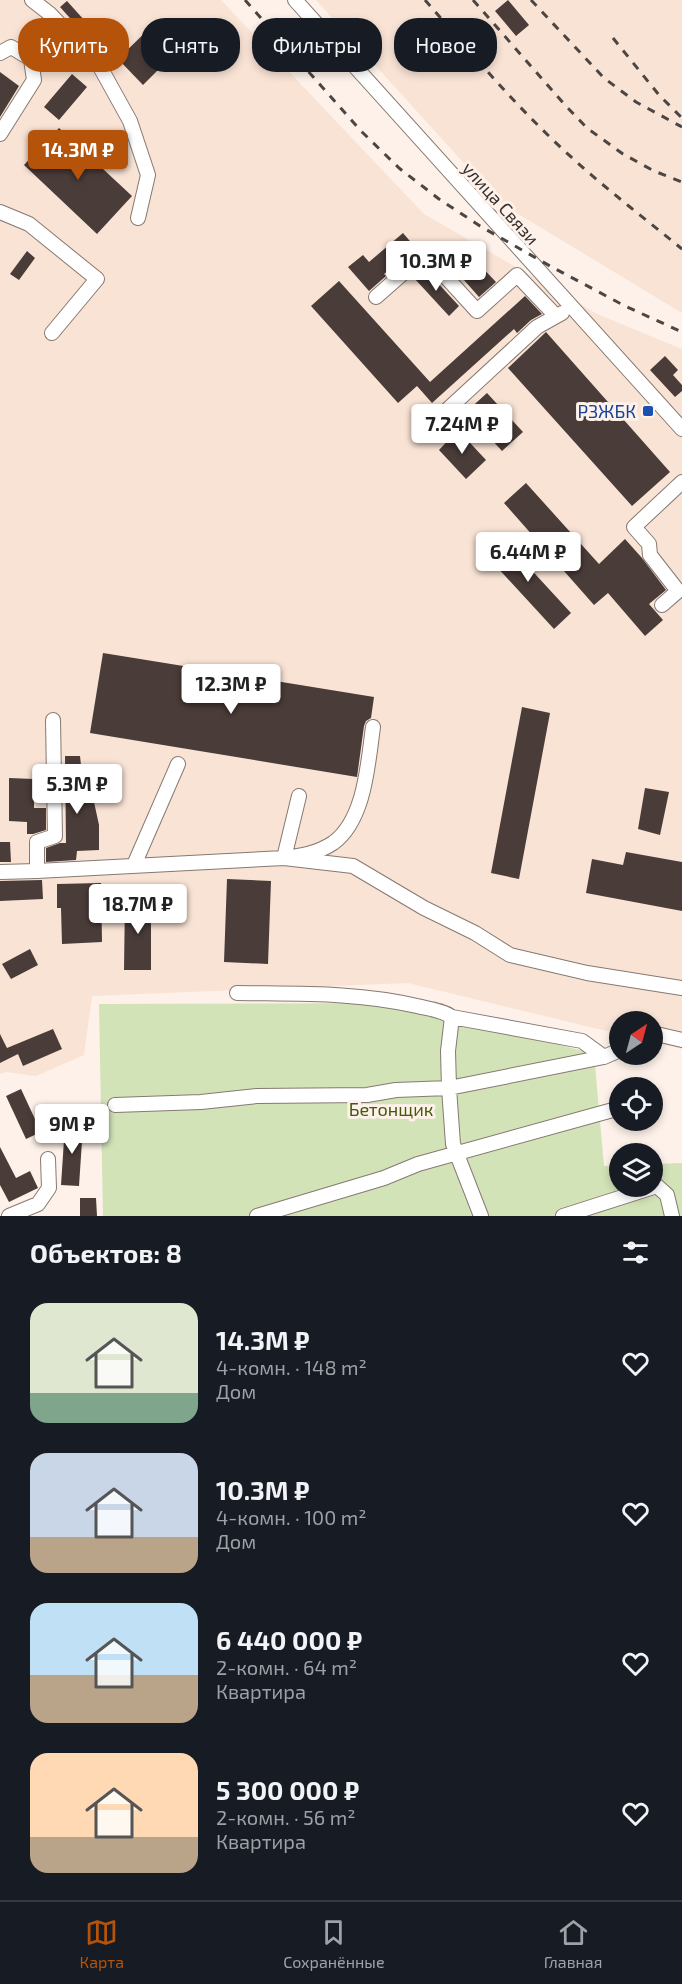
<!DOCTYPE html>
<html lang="ru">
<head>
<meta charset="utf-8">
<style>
	body { margin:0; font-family:"Exo 2",sans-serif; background:#242831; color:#f1f3f6; height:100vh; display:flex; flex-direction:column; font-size:22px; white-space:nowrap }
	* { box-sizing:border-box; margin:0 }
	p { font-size:20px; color:#9ea1a6 }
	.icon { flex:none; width:33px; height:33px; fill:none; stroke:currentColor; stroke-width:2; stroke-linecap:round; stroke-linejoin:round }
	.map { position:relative; height:1216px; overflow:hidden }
	.sheet { display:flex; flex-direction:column; background:#171b24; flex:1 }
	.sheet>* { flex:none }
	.top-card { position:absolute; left:18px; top:18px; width:646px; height:54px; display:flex; gap:12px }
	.needle { width:39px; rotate:36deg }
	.controls { position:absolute; left:609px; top:1011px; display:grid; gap:12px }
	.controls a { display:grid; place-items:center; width:54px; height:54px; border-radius:50%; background:#171b24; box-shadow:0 3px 9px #0003; font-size:30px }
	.price { position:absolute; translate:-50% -51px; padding:0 14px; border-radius:6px; background:#fff; color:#222; font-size:20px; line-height:39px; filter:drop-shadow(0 2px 3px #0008) }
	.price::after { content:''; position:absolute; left:50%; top:36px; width:18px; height:14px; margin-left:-9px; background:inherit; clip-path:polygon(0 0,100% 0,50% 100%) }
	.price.active { background:#b45309; color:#fff }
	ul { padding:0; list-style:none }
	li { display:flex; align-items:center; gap:18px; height:150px; padding:0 30px }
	li span { display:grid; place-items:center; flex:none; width:168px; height:120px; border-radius:18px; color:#555 }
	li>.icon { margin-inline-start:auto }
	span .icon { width:72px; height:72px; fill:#fffc; stroke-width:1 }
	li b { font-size:26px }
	h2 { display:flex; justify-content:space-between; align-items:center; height:72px; padding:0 30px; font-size:26px }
	.pill { padding:0 21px; border-radius:24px; background:#171b24; box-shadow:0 3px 9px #0003; font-size:21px; line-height:54px }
	.pill.active { background:#b45309; color:#fff }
	.dock { display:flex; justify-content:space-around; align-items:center; height:84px; border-top:2px solid #363941; background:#171b24; font-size:16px; color:#9ea1a6 }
	.dock a { display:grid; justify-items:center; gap:3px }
	.dock .active { color:#b45309 }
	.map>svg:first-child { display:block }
	.built { fill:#f9e3d5 }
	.green { fill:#d3e3b8 }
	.building { fill:#4a3c39 }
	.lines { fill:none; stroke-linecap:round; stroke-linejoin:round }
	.minor-casing { stroke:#867970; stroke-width:16 }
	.minor { stroke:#fff; stroke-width:14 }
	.rail { stroke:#4c4542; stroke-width:3; stroke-dasharray:8 8; stroke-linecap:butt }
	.transit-dot { fill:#1a4fb4; stroke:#fdf1e9; stroke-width:2 }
	.labels { text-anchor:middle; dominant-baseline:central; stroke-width:6; stroke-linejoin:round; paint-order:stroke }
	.street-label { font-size:18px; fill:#37312e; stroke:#fdf1e9 }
	.transit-label { font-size:18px; fill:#164399; stroke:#fdf1e9; text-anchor:end }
	.park-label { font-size:18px; fill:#45590d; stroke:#fdf1e9 }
</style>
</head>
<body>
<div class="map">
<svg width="682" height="1216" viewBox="0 0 682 1216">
	<rect width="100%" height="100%" fill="#fdf1e9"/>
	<path class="built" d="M 0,0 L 221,0 L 424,214 L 597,314 L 682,349 L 682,1049 L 653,1042 L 652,1022 L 620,1022 L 619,1034 L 408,983 L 92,996 L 84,1055 L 36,1076 L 6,1072 L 0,1074 Z
		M 316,0 L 682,0 L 682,313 L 500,203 Z"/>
	<path class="green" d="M 403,1003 L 594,1054 L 604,1166 L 619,1166 L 620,1186 L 652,1186 L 653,1164 L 682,1163 L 682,1216 L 103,1216 L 99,1004 Z"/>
	<path class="building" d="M 508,0 L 529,25 L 516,36 L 495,11 Z
		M 67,1 L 85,21 L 78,27 L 60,7 Z
		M 157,21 L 182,46 L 143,85 L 118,59 Z
		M 0,72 L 19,86 L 0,117 Z
		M 72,74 L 87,87 L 59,120 L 44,107 Z
		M 59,128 L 132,196 L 97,234 L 24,165 Z
		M 403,233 L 415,247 L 384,274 L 386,276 L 369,291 L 348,267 L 363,255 L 369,262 Z
		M 27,251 L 35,258 L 19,280 L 10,274 Z
		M 472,257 L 496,282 L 479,297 L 456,271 Z
		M 424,268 L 459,306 L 449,316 L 414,278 Z
		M 339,281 L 430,382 L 525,296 L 542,314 L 531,320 L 517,333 L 514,329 L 432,403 L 417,386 L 398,403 L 311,306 Z
		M 546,332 L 670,472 L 632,506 L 508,368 Z
		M 665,356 L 678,370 L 673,375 L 682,385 L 682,391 L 675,397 L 650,370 Z
		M 487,393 L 523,432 L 502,451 L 466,412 Z
		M 458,430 L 486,460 L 466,479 L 439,450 Z
		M 526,483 L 599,564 L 625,539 L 642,558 L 666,590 L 649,604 L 663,620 L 645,636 L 608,593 L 594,605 L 504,503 Z
		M 501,537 L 571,613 L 554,629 L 484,553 Z
		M 103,653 L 374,697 L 371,718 L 366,721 L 364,726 L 357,777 L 90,733 Z
		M 522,707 L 550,713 L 519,879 L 491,873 Z
		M 65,756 L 80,756 L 81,765 L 86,765 L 99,825 L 99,850 L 77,851 L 76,860 L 46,862 L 46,848 L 60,843 L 66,843 Z
		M 9,778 L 34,779 L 34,808 L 46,808 L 46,830 L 33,834 L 27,834 L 27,822 L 9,821 Z
		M 645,788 L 669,792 L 660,835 L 638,829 Z
		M 0,842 L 10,842 L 11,862 L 0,862 Z
		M 626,852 L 682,862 L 682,911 L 586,893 L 592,859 L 623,865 Z
		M 227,879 L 271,881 L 268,964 L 224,962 Z
		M 42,880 L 43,899 L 0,901 L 0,881 Z
		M 101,883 L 102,942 L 62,944 L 61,908 L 57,908 L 57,884 Z
		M 125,899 L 151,899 L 151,970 L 124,970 Z
		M 30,949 L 38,965 L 11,979 L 2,964 Z
		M 53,1029 L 62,1049 L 23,1066 L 18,1054 L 0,1063 L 0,1034 L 7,1048 Z
		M 21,1089 L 41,1132 L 26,1139 L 6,1096 Z
		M 65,1125 L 83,1126 L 79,1186 L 61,1185 Z
		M 0,1147 L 16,1178 L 30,1171 L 38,1188 L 9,1202 L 0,1185 Z
		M 80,1198 L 96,1198 L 97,1216 L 80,1216 Z"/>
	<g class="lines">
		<defs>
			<path id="minor" d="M 32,0 L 50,14 L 99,65 L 130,121 L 148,175 L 138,218
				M 295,0 L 682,429
				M 0,53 L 11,47 L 31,59 L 34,80 L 0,134
				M 0,212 L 29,224 L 97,279 L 52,333
				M 376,297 L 425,254 L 477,311 L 517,275 L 556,316
				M 420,435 L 537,327 L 562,313
				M 662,605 L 678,591 L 650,555 L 649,544 L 634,527 L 682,482
				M 299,796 L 284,858 C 301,856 318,853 333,843 C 365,820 368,763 373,727
				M 134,865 L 178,764
				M 37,871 L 284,858 L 353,866 L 424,908 L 475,933 L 510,955 L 587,973 L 682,988
				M 0,872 L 37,871 L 37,842 L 55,836 L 53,720
				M 237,993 C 297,994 358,992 417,1006 C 429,1009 442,1010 452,1017 L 448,1051 L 449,1088 L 604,1057
				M 452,1017 L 582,1041 L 604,1057 L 620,1050
				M 652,1033 L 682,1040
				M 115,1105 L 201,1102 L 257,1096 L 367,1095 L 396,1090 L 449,1088 L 453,1144 L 481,1216
				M 9,1216 L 38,1204 L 49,1188 L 48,1159
				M 257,1216 L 384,1178 L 418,1164 L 620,1108
				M 563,1216 L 657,1186 L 667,1195 L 672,1216"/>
		</defs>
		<use href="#minor" class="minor-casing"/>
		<use href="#minor" class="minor"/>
		<path class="rail" d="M 245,0 L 361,131 L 399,168 L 439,199 L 480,226 L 550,266 L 625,306 L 682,332
			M 425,0 C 466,47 507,96 552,139 C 593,179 638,213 682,249
			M 473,0 L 565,105 L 587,128 L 623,154 L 654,171 L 682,182
			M 531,0 L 604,78 L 636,102 L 682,127
			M 613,38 L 659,95 L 682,118"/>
	</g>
	<rect class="transit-dot" x="642" y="405" width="12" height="12" rx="3"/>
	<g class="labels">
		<g class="street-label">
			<text transform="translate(501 203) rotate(48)">улица Связи</text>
		</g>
		<g class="transit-label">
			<text x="636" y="411">РЗЖБК</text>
		</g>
		<g class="park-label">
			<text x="391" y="1109">Бетонщик</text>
		</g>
	</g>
</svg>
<div class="controls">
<a><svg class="needle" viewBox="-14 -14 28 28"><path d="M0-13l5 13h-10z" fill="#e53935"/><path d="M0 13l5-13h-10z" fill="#9ea1a6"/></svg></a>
<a><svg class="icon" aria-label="locate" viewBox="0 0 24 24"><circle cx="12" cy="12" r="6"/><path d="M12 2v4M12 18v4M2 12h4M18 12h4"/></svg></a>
<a><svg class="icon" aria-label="layers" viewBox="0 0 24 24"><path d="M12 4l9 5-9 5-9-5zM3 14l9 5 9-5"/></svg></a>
</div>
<b class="price active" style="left:78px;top:181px">14.3M ₽</b>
<b class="price" style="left:436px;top:292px">10.3M ₽</b>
<b class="price" style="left:462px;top:455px">7.24M ₽</b>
<b class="price" style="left:528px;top:583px">6.44M ₽</b>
<b class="price" style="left:231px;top:715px">12.3M ₽</b>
<b class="price" style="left:77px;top:815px">5.3M ₽</b>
<b class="price" style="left:138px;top:935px">18.7M ₽</b>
<b class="price" style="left:72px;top:1155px">9M ₽</b>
<div class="top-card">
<a class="pill active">Купить</a>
<a class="pill">Снять</a>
<a class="pill">Фильтры</a>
<a class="pill">Новое</a>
</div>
</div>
<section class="sheet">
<h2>Объектов: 8<svg class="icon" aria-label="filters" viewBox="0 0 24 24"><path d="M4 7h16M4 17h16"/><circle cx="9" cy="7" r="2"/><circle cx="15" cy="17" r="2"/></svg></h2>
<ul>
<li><span style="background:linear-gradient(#dfe7d0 75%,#7fa58c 0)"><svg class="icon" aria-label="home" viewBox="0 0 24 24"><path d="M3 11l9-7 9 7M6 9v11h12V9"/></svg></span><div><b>14.3M ₽</b><p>4-комн. · 148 m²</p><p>Дом</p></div><svg class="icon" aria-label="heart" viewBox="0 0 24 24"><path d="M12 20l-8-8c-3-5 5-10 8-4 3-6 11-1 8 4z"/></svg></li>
<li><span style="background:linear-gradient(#c9d6e8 70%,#b9a48a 0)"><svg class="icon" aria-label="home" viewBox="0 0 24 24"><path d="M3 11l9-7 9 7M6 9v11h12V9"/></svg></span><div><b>10.3M ₽</b><p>4-комн. · 100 m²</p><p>Дом</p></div><svg class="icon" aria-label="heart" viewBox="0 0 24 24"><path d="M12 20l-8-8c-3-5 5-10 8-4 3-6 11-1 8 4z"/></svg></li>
<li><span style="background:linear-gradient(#bfe0f5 60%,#b9a48a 0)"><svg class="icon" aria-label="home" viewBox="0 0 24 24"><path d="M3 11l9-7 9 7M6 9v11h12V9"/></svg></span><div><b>6 440 000 ₽</b><p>2-комн. · 64 m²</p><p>Квартира</p></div><svg class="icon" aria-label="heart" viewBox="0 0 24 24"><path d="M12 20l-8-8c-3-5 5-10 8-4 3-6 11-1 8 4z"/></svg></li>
<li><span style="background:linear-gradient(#ffd9b3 70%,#b9a48a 0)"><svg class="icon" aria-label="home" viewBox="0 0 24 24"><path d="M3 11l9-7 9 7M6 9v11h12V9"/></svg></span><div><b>5 300 000 ₽</b><p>2-комн. · 56 m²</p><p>Квартира</p></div><svg class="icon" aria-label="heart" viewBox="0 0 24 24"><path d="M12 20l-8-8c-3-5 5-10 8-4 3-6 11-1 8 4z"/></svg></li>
</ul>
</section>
<nav class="dock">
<a class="active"><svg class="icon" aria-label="map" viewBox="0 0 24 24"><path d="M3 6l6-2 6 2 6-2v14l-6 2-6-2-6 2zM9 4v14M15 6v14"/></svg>Карта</a>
<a><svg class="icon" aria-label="saved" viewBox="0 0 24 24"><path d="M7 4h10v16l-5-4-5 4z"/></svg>Сохранённые</a>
<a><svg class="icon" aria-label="home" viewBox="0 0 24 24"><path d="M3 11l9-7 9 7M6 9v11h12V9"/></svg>Главная</a>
</nav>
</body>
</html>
